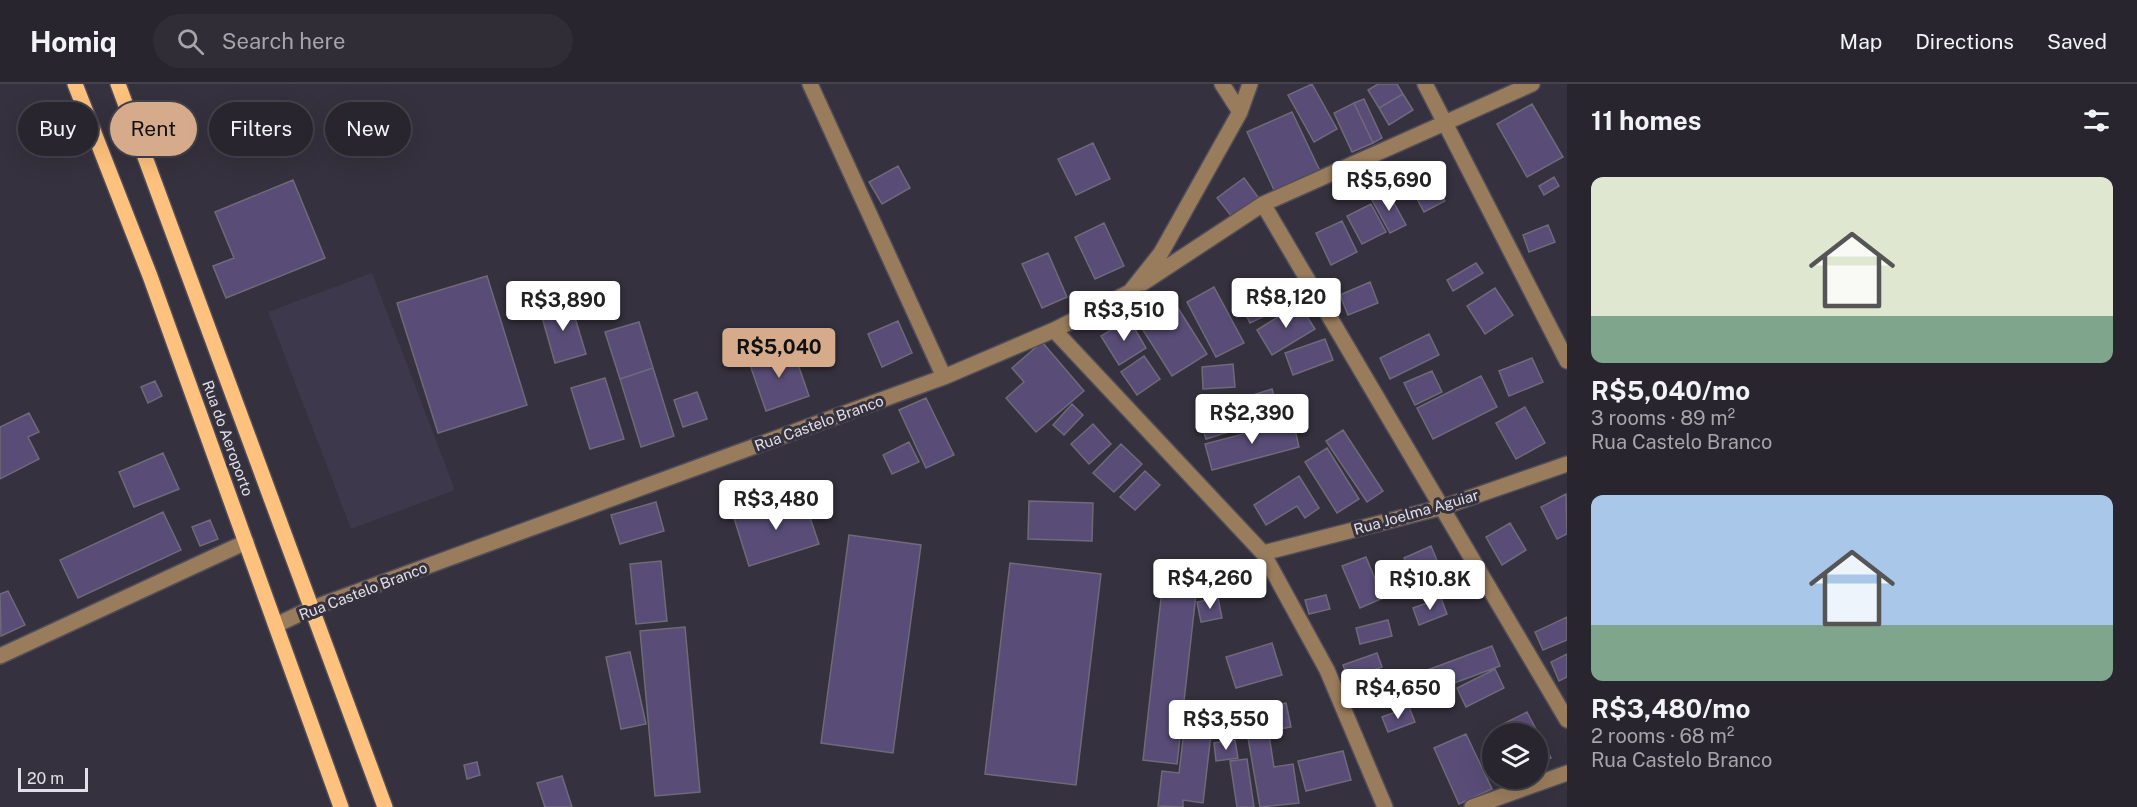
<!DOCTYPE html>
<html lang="en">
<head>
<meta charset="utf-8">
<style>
	body { margin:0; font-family:"Public Sans",sans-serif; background:#302d36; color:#f1f3f6; height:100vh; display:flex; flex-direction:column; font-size:22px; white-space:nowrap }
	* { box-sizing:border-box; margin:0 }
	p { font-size:20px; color:#a5a5aa }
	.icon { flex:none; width:33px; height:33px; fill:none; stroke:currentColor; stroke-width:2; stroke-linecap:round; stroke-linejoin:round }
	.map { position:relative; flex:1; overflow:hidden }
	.details { display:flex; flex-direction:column; background:#28252e; width:570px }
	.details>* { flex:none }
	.guide { position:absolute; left:18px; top:18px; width:570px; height:54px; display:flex; gap:12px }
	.tools { position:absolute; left:1482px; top:639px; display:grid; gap:12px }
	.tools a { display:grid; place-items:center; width:66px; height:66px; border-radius:50%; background:#28252e; box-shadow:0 6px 24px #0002,0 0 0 2px #44424a; font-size:30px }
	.scale { position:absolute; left:18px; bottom:15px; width:70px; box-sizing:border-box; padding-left:6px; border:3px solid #e1dfe7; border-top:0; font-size:16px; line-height:21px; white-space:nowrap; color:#e1dfe7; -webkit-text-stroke:4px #35313e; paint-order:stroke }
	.price { position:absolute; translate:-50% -51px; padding:0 14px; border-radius:6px; background:#fff; color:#222; font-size:20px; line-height:39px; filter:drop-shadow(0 2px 3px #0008) }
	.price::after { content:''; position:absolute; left:50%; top:36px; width:18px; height:14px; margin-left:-9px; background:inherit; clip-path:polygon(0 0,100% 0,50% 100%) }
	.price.selected { background:#d6ab8b; color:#111 }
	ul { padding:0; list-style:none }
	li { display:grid; align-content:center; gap:12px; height:318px; padding:0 24px }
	li span { display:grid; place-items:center; height:186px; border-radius:12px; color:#555 }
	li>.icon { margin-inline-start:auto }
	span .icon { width:108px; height:108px; fill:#fffc; stroke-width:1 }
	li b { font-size:26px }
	h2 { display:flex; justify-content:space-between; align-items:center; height:72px; padding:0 24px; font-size:26px }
	.tag { padding:0 21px; border-radius:27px; background:#28252e; box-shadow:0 6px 24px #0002,0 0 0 2px #44424a; font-size:21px; line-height:54px }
	.tag.selected { background:#d6ab8b; color:#111 }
	header { display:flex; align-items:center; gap:36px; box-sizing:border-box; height:84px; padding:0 30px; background:#28252e; border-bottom:2px solid #44424a }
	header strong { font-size:28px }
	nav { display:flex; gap:33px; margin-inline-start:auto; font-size:21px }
	.search { width:420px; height:54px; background:#302d36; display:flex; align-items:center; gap:15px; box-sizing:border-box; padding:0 21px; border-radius:33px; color:#a5a5aa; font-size:22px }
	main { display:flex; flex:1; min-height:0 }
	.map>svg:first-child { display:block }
	.built { fill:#3d384b }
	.building { fill:#594d77; stroke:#6e6a79; stroke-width:1.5 }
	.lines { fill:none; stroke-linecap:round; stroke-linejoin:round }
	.minor-casing { stroke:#514d59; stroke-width:18 }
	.major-casing { stroke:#514d59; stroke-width:18 }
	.minor { stroke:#997c5c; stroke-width:15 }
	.major { stroke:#fec27e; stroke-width:15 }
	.labels { text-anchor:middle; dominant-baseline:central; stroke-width:6; stroke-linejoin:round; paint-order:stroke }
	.street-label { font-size:15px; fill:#e1dfe7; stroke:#35313e }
</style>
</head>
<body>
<header>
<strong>Homiq</strong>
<div class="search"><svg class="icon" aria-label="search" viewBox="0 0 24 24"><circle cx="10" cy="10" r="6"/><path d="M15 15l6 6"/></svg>Search here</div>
<nav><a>Map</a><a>Directions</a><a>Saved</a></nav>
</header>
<main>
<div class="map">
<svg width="1567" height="723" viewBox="0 0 1567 723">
	<rect width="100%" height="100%" fill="#35313e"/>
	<path class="built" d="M 372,189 L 455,406 L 351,445 L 268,228 Z"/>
	<path class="building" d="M 1312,0 L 1337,45 L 1314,58 L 1288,11 Z
		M 1378,0 L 1397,0 L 1403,10 L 1379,24 L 1368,6 Z
		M 1403,10 L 1413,26 L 1389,41 L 1379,24 Z
		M 1364,15 L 1382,54 L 1373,59 L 1354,19 Z
		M 1354,19 L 1373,59 L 1352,68 L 1334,29 Z
		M 1532,20 L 1563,73 L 1527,93 L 1497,40 Z
		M 1292,28 L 1320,87 L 1275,108 L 1247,48 Z
		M 1093,59 L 1110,95 L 1076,111 L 1058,75 Z
		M 898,82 L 910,104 L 882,120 L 869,98 Z
		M 1427,83 L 1445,117 L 1424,128 L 1406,94 Z
		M 1554,93 L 1559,102 L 1544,111 L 1539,102 Z
		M 1244,94 L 1258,113 L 1232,133 L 1217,114 Z
		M 293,96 L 325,174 L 226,214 L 213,182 L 234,174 L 215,128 Z
		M 1388,108 L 1406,141 L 1390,149 L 1372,116 Z
		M 1371,120 L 1386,148 L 1362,160 L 1347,132 Z
		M 1342,137 L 1357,168 L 1331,181 L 1316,149 Z
		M 1104,139 L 1124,182 L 1095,195 L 1075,153 Z
		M 1548,141 L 1555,158 L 1529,168 L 1523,151 Z
		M 1048,169 L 1067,213 L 1042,224 L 1022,180 Z
		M 1476,179 L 1483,189 L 1453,207 L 1447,196 Z
		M 487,192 L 527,321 L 438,349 L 397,219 Z
		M 1287,196 L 1298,216 L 1250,239 L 1240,219 Z
		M 1370,198 L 1378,219 L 1348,231 L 1340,211 Z
		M 1214,203 L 1244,259 L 1216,273 L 1187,218 Z
		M 1495,204 L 1513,231 L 1485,250 L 1467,222 Z
		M 570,217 L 586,270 L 555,279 L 540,226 Z
		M 1299,220 L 1315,245 L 1272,271 L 1257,246 Z
		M 1178,224 L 1207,270 L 1172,292 L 1143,246 Z
		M 1129,235 L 1146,264 L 1119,281 L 1101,252 Z
		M 898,237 L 912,269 L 882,283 L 868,250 Z
		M 639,238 L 653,284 L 620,295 L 605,248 Z
		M 1429,250 L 1439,271 L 1390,295 L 1380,274 Z
		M 1325,255 L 1333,276 L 1293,291 L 1285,269 Z
		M 1042,258 L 1084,307 L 1036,348 L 1006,314 L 1024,298 L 1012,284 Z
		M 792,263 L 809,312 L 766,327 L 749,278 Z
		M 1144,272 L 1160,295 L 1137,311 L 1121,288 Z
		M 1532,274 L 1543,298 L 1509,312 L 1499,287 Z
		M 1233,280 L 1235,303 L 1203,305 L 1202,283 Z
		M 653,284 L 674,352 L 641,363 L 620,295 Z
		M 1432,287 L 1442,308 L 1415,321 L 1404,299 Z
		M 1481,292 L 1497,323 L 1433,355 L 1417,324 Z
		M 605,294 L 624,355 L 590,365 L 571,304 Z
		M 155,297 L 162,312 L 148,319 L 141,303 Z
		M 1272,305 L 1280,332 L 1206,355 L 1198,328 Z
		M 697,308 L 707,335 L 683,343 L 674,316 Z
		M 926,314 L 954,371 L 926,384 L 899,326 Z
		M 1072,320 L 1083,331 L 1064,351 L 1053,341 Z
		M 1525,323 L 1545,359 L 1516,375 L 1496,339 Z
		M 29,329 L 39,348 L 28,353 L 39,375 L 0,395 L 0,343 Z
		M 1293,337 L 1299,363 L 1212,386 L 1205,360 Z
		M 1093,340 L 1111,360 L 1089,380 L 1071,360 Z
		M 1343,346 L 1383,407 L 1367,418 L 1326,357 Z
		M 909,358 L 919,378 L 892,390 L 883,371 Z
		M 1121,360 L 1142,380 L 1114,408 L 1093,389 Z
		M 1327,364 L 1359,415 L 1337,429 L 1305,378 Z
		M 163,369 L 179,405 L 134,423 L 119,388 Z
		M 1145,387 L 1160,401 L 1135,426 L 1120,413 Z
		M 1299,392 L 1319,424 L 1305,434 L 1297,422 L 1266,441 L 1254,421 Z
		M 1566,410 L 1567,450 L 1557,455 L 1541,423 Z
		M 803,413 L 819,460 L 749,482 L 734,434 Z
		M 1029,417 L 1093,419 L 1092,457 L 1028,455 Z
		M 656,418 L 664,447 L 620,460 L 611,431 Z
		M 163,428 L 181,466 L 78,514 L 60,476 Z
		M 210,436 L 218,455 L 200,462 L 192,443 Z
		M 1510,439 L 1526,466 L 1502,481 L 1486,453 Z
		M 849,451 L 921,461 L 893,669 L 821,659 Z
		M 1431,462 L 1441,486 L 1414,498 L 1404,474 Z
		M 1366,473 L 1383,514 L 1360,524 L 1342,482 Z
		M 661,477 L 667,537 L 636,540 L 630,480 Z
		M 1010,479 L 1101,490 L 1076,701 L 985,690 Z
		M 1163,497 L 1197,501 L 1177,680 L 1143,676 Z
		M 8,507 L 25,541 L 1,552 L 0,510 Z
		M 1326,511 L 1330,525 L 1309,530 L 1305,516 Z
		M 1218,514 L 1222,534 L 1201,538 L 1197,518 Z
		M 1441,514 L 1447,530 L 1419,541 L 1413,524 Z
		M 1567,533 L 1567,556 L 1543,566 L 1535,548 Z
		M 1388,536 L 1392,552 L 1360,560 L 1356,544 Z
		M 685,543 L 700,708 L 655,712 L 640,547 Z
		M 1272,559 L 1282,591 L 1236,604 L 1226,573 Z
		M 1492,562 L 1500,582 L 1430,608 L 1422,588 Z
		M 630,568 L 646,640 L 621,645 L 606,573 Z
		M 1377,569 L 1382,583 L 1348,595 L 1343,581 Z
		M 1567,570 L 1567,593 L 1559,597 L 1551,578 Z
		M 1495,585 L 1504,604 L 1466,623 L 1457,604 Z
		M 1377,587 L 1383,602 L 1347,616 L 1341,600 Z
		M 1420,596 L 1427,612 L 1406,620 L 1399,604 Z
		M 1286,619 L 1291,643 L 1253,650 L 1248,626 Z
		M 1409,623 L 1415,638 L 1388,648 L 1382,633 Z
		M 1527,628 L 1551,674 L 1538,680 L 1538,650 L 1505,650 L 1501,641 Z
		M 1184,647 L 1211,650 L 1203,719 L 1183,716 L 1183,723 L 1158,722 L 1162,687 L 1179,689 Z
		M 1466,650 L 1492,705 L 1459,720 L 1434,664 Z
		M 1269,651 L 1274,683 L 1293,680 L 1299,719 L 1260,723 L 1248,654 Z
		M 1235,656 L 1238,674 L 1216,677 L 1214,659 Z
		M 1492,663 L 1492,685 L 1483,668 Z
		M 1343,667 L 1351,696 L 1306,707 L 1298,677 Z
		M 1247,675 L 1254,723 L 1237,723 L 1230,677 Z
		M 477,678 L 480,691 L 467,695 L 464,681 Z
		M 562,692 L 572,723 L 545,723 L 537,699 Z"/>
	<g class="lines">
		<defs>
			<path id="minor" d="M 810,0 L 944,293
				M 1222,0 L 1240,28
				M 1425,0 L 1567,277
				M 1263,120 L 1567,636
				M 1143,199 L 1263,120 L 1532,0
				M 1054,246 L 1263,469 L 1327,586 L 1385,723
				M 1263,469 L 1443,423 L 1567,380
				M 276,541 L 310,525 L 944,293 L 1054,246 L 1130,208 L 1161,169 L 1240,28 L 1250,0
				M 0,572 L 246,458
				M 1472,723 L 1567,689"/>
			<path id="major" d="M 75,0 L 150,192 L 341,723
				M 118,0 L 385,723"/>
		</defs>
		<use href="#minor" class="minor-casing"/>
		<use href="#major" class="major-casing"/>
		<use href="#minor" class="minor"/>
		<use href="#major" class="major"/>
	</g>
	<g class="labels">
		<g class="street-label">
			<text transform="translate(819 339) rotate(-20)">Rua Castelo Branco</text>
			<text transform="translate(228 354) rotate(70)">Rua do Aeroporto</text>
			<text transform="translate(1416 428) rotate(-16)">Rua Joelma Aguiar</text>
			<text transform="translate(363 507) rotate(-21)">Rua Castelo Branco</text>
		</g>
	</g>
</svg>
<div class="tools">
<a><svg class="icon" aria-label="layers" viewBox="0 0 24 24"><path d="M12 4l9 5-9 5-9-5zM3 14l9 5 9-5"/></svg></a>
</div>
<div class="scale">20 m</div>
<b class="price" style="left:1389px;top:128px">R$5,690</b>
<b class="price" style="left:1286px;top:245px">R$8,120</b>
<b class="price" style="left:563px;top:248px">R$3,890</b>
<b class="price" style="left:1124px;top:258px">R$3,510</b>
<b class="price selected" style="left:779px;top:295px">R$5,040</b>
<b class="price" style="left:1252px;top:361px">R$2,390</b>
<b class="price" style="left:776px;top:447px">R$3,480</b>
<b class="price" style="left:1210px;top:526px">R$4,260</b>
<b class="price" style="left:1430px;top:527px">R$10.8K</b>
<b class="price" style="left:1398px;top:636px">R$4,650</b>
<b class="price" style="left:1226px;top:667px">R$3,550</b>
<div class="guide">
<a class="tag">Buy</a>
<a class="tag selected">Rent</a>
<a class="tag">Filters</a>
<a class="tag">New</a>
</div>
</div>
<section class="details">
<h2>11 homes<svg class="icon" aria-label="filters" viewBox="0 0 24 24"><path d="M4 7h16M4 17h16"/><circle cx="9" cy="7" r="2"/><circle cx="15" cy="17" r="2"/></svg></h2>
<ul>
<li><span style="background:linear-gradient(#dfe7d0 75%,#7fa58c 0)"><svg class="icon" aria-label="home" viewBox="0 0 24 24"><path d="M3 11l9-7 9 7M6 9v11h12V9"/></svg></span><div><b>R$5,040/mo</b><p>3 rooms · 89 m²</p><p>Rua Castelo Branco</p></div></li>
<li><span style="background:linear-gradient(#a9c7e8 70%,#7fa58c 0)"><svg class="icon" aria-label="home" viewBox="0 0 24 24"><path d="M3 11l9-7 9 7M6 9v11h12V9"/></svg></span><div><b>R$3,480/mo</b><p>2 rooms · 68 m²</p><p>Rua Castelo Branco</p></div></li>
</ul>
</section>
</main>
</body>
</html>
